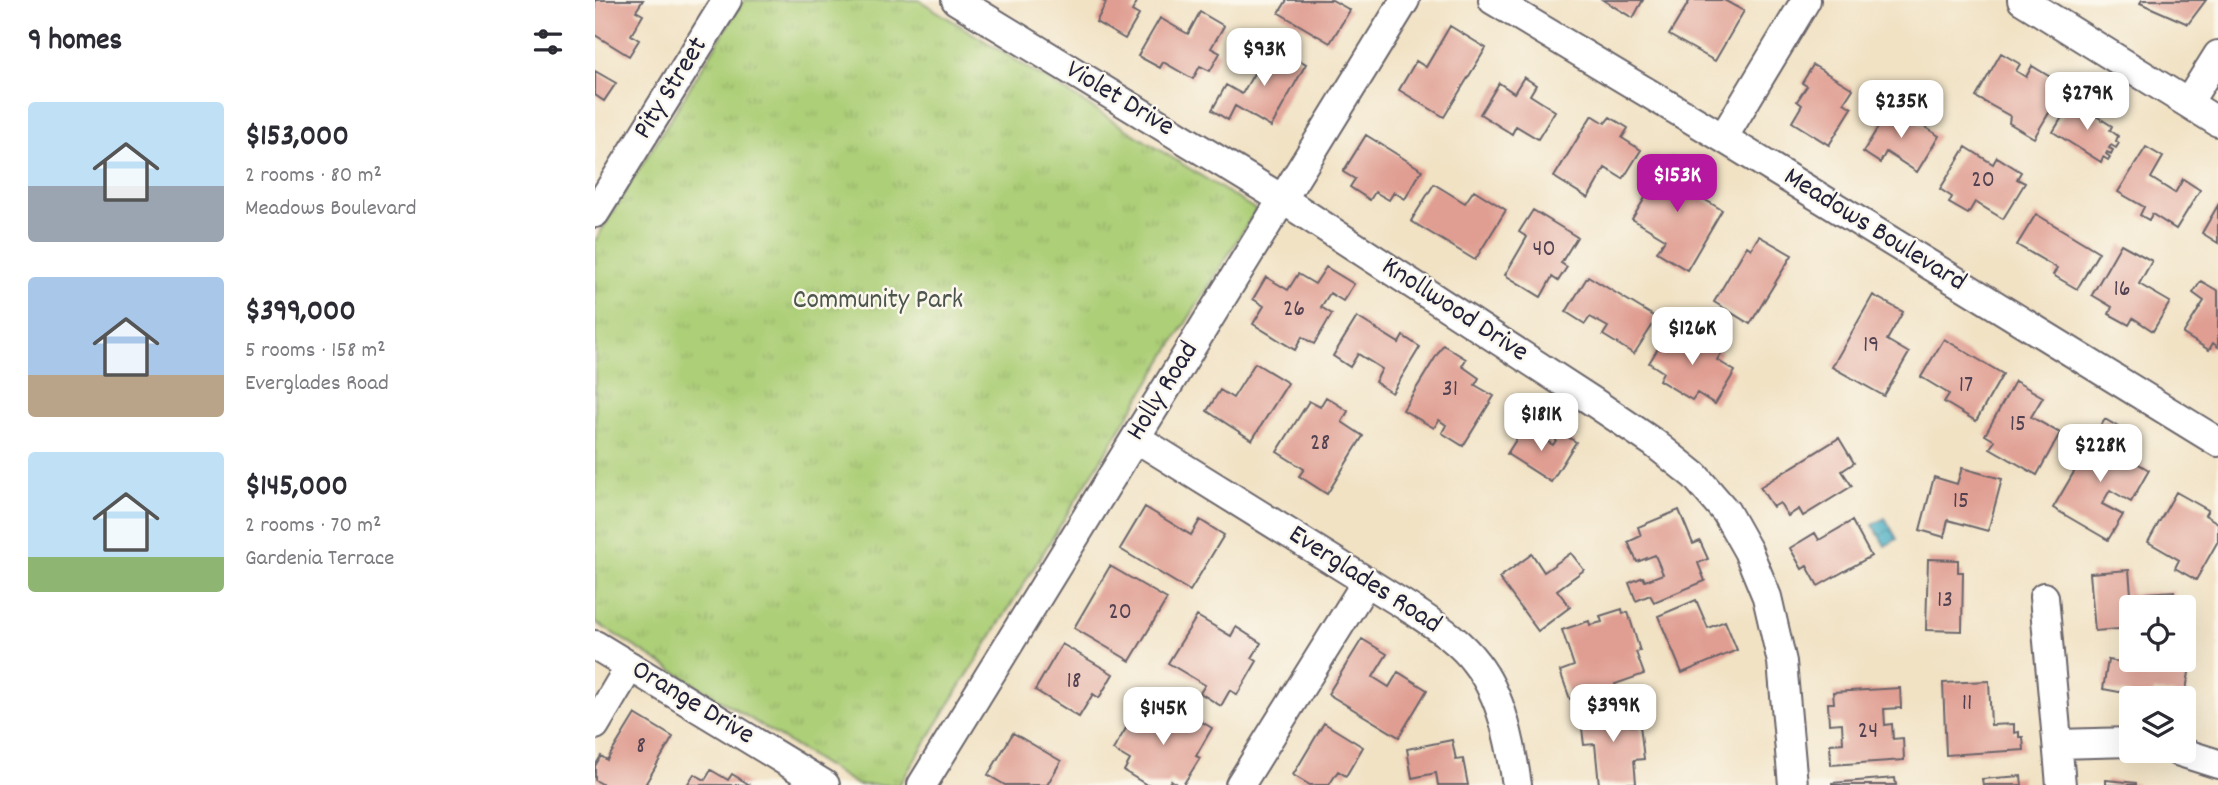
<!DOCTYPE html>
<html lang="en">
<head>
<meta charset="utf-8">
<style>
	body { margin:0; font-family:Dekko,sans-serif; background:#f2f2f3; color:#2b2b33; height:100vh; display:flex; flex-direction:column; font-size:26px; white-space:nowrap }
	* { box-sizing:border-box; margin:0 }
	p { font-size:23px; color:#7c7c81 }
	.icon { flex:none; width:38px; height:38px; fill:none; stroke:currentColor; stroke-width:2; stroke-linecap:round; stroke-linejoin:round }
	.map { position:relative; flex:1; overflow:hidden }
	.side { display:flex; flex-direction:column; background:#fff; width:595px }
	.side>* { flex:none }
	.controls { position:absolute; left:1524px; top:595px; display:grid; gap:14px }
	.controls a { display:grid; place-items:center; width:77px; height:77px; border-radius:7px; background:#fff; box-shadow:0 7px 28px #0002; font-size:35px }
	.price { position:absolute; translate:-50% -60px; padding:0 16px; border-radius:14px; background:#fff; color:#222; font-size:23px; line-height:46px; filter:drop-shadow(0 2px 4px #0008) }
	.price::after { content:''; position:absolute; left:50%; top:42px; width:21px; height:16px; margin-left:-10px; background:inherit; clip-path:polygon(0 0,100% 0,50% 100%) }
	.price.selected { background:#b5179e; color:#fff }
	ul { padding:0; list-style:none }
	li { display:flex; align-items:center; gap:21px; height:175px; padding:0 28px }
	li span { display:grid; place-items:center; flex:none; width:196px; height:140px; border-radius:7px; color:#555 }
	li>.icon { margin-inline-start:auto }
	span .icon { width:84px; height:84px; fill:#fffc; stroke-width:1 }
	li b { font-size:30px }
	h2 { display:flex; justify-content:space-between; align-items:center; height:84px; padding:0 28px; font-size:30px }
	main { display:flex; flex:1; min-height:0 }
	.map>svg:first-child { display:block }
	.grass { fill:url(#grass-tufts); stroke:#68785a; stroke-width:2 }
	.water { fill:url(#water-waves); stroke:#32667e; stroke-width:2 }
	.building { fill:#e09e92 }
	.lines { fill:none; stroke-linecap:round; stroke-linejoin:round }
	.minor-casing { stroke:#6a656b; stroke-width:32 }
	.minor { stroke:#fff; stroke-width:28 }
	.labels { text-anchor:middle; dominant-baseline:central; stroke-width:5; stroke-linejoin:round; paint-order:stroke }
	.number-label { font-size:24px; fill:#524151 }
	.street-label { font-size:28px; fill:#22223b; stroke:#fbf7ec }
	.park-label { font-size:28px; fill:#4c564d; stroke:#fbf7ec }
</style>
</head>
<body>
<main>
<section class="side">
<h2>9 homes<svg class="icon" aria-label="filters" viewBox="0 0 24 24"><path d="M4 7h16M4 17h16"/><circle cx="9" cy="7" r="2"/><circle cx="15" cy="17" r="2"/></svg></h2>
<ul>
<li><span style="background:linear-gradient(#bfe0f5 60%,#9aa5b1 0)"><svg class="icon" aria-label="home" viewBox="0 0 24 24"><path d="M3 11l9-7 9 7M6 9v11h12V9"/></svg></span><div><b>$153,000</b><p>2 rooms · 80 m²</p><p>Meadows Boulevard</p></div></li>
<li><span style="background:linear-gradient(#a9c7e8 70%,#b9a48a 0)"><svg class="icon" aria-label="home" viewBox="0 0 24 24"><path d="M3 11l9-7 9 7M6 9v11h12V9"/></svg></span><div><b>$399,000</b><p>5 rooms · 158 m²</p><p>Everglades Road</p></div></li>
<li><span style="background:linear-gradient(#bfe0f5 75%,#8fb573 0)"><svg class="icon" aria-label="home" viewBox="0 0 24 24"><path d="M3 11l9-7 9 7M6 9v11h12V9"/></svg></span><div><b>$145,000</b><p>2 rooms · 70 m²</p><p>Gardenia Terrace</p></div></li>
</ul>
</section>
<div class="map">
<svg width="1623" height="785" viewBox="0 0 1623 785">
	<defs>
		<pattern id="grass-tufts" width="24" height="20" patternUnits="userSpaceOnUse" patternTransform="scale(1.75)"><rect width="24" height="20" fill="#adcf78"/><path d="M3 7l-1-3M5 7V3M7 7l1-3M15 17l-1-3M17 17v-4M19 17l1-3" fill="none" stroke="#95b169"/></pattern>
		<pattern id="water-waves" width="16" height="10" patternUnits="userSpaceOnUse" patternTransform="scale(1.75)"><rect width="16" height="10" fill="#42abc1"/><path d="M0 5q4-4 8 0t8 0" fill="none" stroke="#378b9e"/></pattern>
	</defs>
	<rect width="100%" height="100%" fill="#fbf7ec"/>
	<filter id="ink" filterUnits="userSpaceOnUse"><feTurbulence type="fractalNoise" baseFrequency=".0143" numOctaves="2"/><feDisplacementMap in="SourceGraphic" scale="14" xChannelSelector="R" yChannelSelector="G"/><feConvolveMatrix kernelMatrix="1 2 1 2 8 2 1 2 1" color-interpolation-filters="sRGB"/></filter>
	<filter id="wash" filterUnits="userSpaceOnUse"><feTurbulence type="fractalNoise" baseFrequency=".00686" numOctaves="4" result="noise"/><feDisplacementMap in="SourceGraphic" scale="28" xChannelSelector="R" yChannelSelector="G"/><feGaussianBlur stdDeviation="1.57" result="paint"/><feColorMatrix in="noise" values="0 0 0 0 0 0 0 0 0 0 0 0 0 0 0 0 0 1.4 0 .05"/><feComposite in="paint" operator="in"/></filter>
	<g filter="url(#wash)">
		<rect width="100%" height="100%" fill="#f1e2c4"/>
		<path class="grass" d="M 149,0 L 324,0 L 661,210 L 304,785 L 262,785 L 0,622 L 0,241 Z"/>
		<path class="water" d="M 1290,518 L 1302,539 L 1290,546 L 1278,525 Z"/>
		<g id="blocks">
			<path class="building" d="M 0,0 L 48,0 L 41,11 L 48,15 L 36,35 L 44,40 L 34,56 L 0,35 Z
				M 506,0 L 543,0 L 537,11 L 544,15 L 530,39 L 501,22 L 511,3 Z
				M 692,0 L 737,0 L 755,10 L 735,43 L 684,13 Z
				M 1008,0 L 1048,0 L 1038,18 Z
				M 1095,0 L 1129,0 L 1149,11 L 1120,61 L 1074,35 Z
				M 1547,0 L 1611,0 L 1593,24 L 1545,3 Z
				M 605,12 L 629,26 L 616,48 L 625,53 L 615,71 L 605,66 L 598,79 L 568,62 L 565,68 L 543,56 L 565,18 L 593,34 Z
				M 855,26 L 891,48 L 849,117 L 804,90 L 821,61 L 831,67 Z
				M 676,44 L 711,64 L 676,127 L 640,106 L 633,120 L 617,110 L 631,85 L 647,94 Z
				M 1406,53 L 1425,64 L 1421,71 L 1431,77 L 1437,66 L 1470,86 L 1439,138 L 1414,123 L 1415,116 L 1381,97 Z
				M 1218,65 L 1258,89 L 1249,103 L 1257,108 L 1234,145 L 1197,122 L 1207,105 L 1202,101 L 1212,86 L 1207,83 Z
				M 0,71 L 21,83 L 9,101 L 0,95 Z
				M 929,77 L 941,85 L 935,95 L 960,111 L 943,139 L 921,126 L 917,134 L 885,114 L 904,83 L 919,93 Z
				M 1477,101 L 1517,126 L 1515,130 L 1523,136 L 1521,141 L 1524,143 L 1521,148 L 1516,145 L 1514,148 L 1518,150 L 1516,154 L 1512,152 L 1511,154 L 1515,157 L 1513,160 L 1508,157 L 1506,162 L 1458,132 Z
				M 1296,106 L 1344,136 L 1322,172 L 1291,152 L 1285,163 L 1268,152 Z
				M 997,115 L 1010,123 L 1015,117 L 1033,128 L 1027,138 L 1046,150 L 1028,179 L 1010,168 L 993,198 L 959,177 Z
				M 771,135 L 827,170 L 810,199 L 799,192 L 794,200 L 780,192 L 775,200 L 755,187 L 760,179 L 748,172 Z
				M 1371,147 L 1398,164 L 1402,157 L 1426,172 L 1422,179 L 1430,183 L 1408,219 L 1380,202 L 1373,214 L 1354,203 L 1357,197 L 1345,189 Z
				M 1551,147 L 1568,157 L 1556,178 L 1580,193 L 1588,179 L 1605,190 L 1581,229 L 1557,214 L 1554,220 L 1545,215 L 1549,207 L 1523,192 Z
				M 1076,156 L 1102,173 L 1092,189 L 1127,210 L 1092,270 L 1062,252 L 1070,239 L 1037,219 Z
				M 839,184 L 870,203 L 879,190 L 911,210 L 880,260 L 816,221 Z
				M 1623,205 L 1623,243 L 1607,233 Z
				M 938,210 L 982,237 L 966,263 L 972,267 L 963,281 L 957,277 L 946,297 L 910,275 L 932,237 L 924,232 Z
				M 1441,214 L 1504,252 L 1482,289 L 1458,275 L 1462,268 L 1422,245 Z
				M 1164,236 L 1197,255 L 1155,324 L 1119,302 L 1152,246 L 1156,249 Z
				M 1526,244 L 1557,261 L 1544,284 L 1575,302 L 1558,331 L 1538,318 L 1534,325 L 1514,314 L 1517,307 L 1497,295 Z
				M 731,267 L 759,284 L 748,301 L 735,293 L 726,307 L 737,314 L 719,344 L 707,337 L 700,350 L 658,324 L 669,306 L 658,299 L 671,277 L 693,290 L 703,274 L 720,284 Z
				M 993,276 L 1062,318 L 1039,354 L 1008,335 L 1013,327 L 995,317 L 990,324 L 971,312 Z
				M 1606,281 L 1623,291 L 1623,347 L 1618,343 L 1614,350 L 1588,334 L 1609,301 L 1598,293 Z
				M 1278,295 L 1308,312 L 1292,340 L 1314,353 L 1289,396 L 1237,367 Z
				M 762,317 L 804,343 L 808,336 L 825,347 L 797,393 L 780,382 L 787,369 L 763,354 L 755,367 L 738,356 Z
				M 1074,331 L 1089,340 L 1094,331 L 1127,352 L 1122,360 L 1140,371 L 1120,404 L 1102,393 L 1097,400 L 1064,380 L 1068,372 L 1054,363 Z
				M 1349,339 L 1408,374 L 1381,421 L 1349,402 L 1354,394 L 1326,377 Z
				M 848,345 L 871,359 L 867,366 L 884,378 L 880,385 L 899,396 L 868,446 L 847,433 L 851,425 L 844,420 L 839,428 L 808,410 Z
				M 660,363 L 693,383 L 657,440 L 612,411 L 625,390 L 638,398 Z
				M 1420,381 L 1448,397 L 1436,417 L 1465,433 L 1442,475 L 1395,448 L 1400,441 L 1390,435 Z
				M 731,397 L 753,411 L 747,422 L 768,436 L 732,494 L 704,476 L 709,469 L 682,452 L 714,401 L 725,407 Z
				M 1510,419 L 1525,428 L 1514,447 L 1554,470 L 1536,502 L 1515,490 L 1507,504 L 1528,515 L 1513,540 L 1458,508 Z
				M 929,427 L 958,445 L 966,433 L 981,442 L 956,482 L 912,454 Z
				M 1244,438 L 1259,463 L 1247,471 L 1257,486 L 1208,516 L 1204,509 L 1193,516 L 1185,503 L 1178,507 L 1165,487 Z
				M 1367,468 L 1407,479 L 1393,531 L 1353,520 L 1349,537 L 1325,530 L 1339,477 L 1362,484 Z
				M 1581,492 L 1613,510 L 1610,515 L 1623,523 L 1623,541 L 1601,580 L 1580,568 L 1584,560 L 1553,542 Z
				M 550,507 L 596,535 L 605,520 L 629,535 L 595,591 L 525,549 Z
				M 1084,510 L 1098,544 L 1105,541 L 1113,559 L 1103,563 L 1110,581 L 1059,602 L 1055,595 L 1041,601 L 1034,583 L 1048,577 L 1050,581 L 1068,574 L 1060,555 L 1042,562 L 1033,542 L 1046,536 L 1043,527 Z
				M 1257,521 L 1276,556 L 1223,586 L 1212,566 L 1207,569 L 1195,548 L 1220,533 L 1224,540 Z
				M 976,553 L 989,570 L 962,590 L 975,607 L 943,631 L 904,578 L 937,554 L 949,572 Z
				M 1333,559 L 1363,560 L 1363,572 L 1368,572 L 1367,631 L 1331,630 Z
				M 515,566 L 572,599 L 535,661 L 479,628 Z
				M 1534,570 L 1536,594 L 1579,591 L 1580,607 L 1536,607 L 1536,628 L 1500,631 L 1495,573 Z
				M 1101,600 L 1113,628 L 1130,621 L 1142,650 L 1087,673 L 1063,616 Z
				M 1027,609 L 1028,614 L 1033,612 L 1045,651 L 1041,652 L 1049,674 L 1020,684 L 1023,691 L 998,700 L 995,692 L 975,699 L 965,671 L 979,666 L 967,630 L 994,621 L 995,625 L 1007,622 L 1005,616 Z
				M 602,616 L 636,636 L 641,627 L 666,643 L 657,658 L 662,661 L 642,695 L 635,690 L 626,706 L 605,693 L 610,685 L 573,663 Z
				M 767,639 L 792,654 L 778,677 L 794,687 L 803,672 L 832,690 L 804,737 L 733,694 Z
				M 467,644 L 518,674 L 504,698 L 498,694 L 484,717 L 440,690 Z
				M 1589,648 L 1598,649 L 1590,696 L 1559,691 L 1557,698 L 1534,698 L 1535,694 L 1508,689 L 1513,660 L 1531,663 L 1534,649 L 1536,649 L 1536,660 L 1589,660 Z
				M 1394,681 L 1396,725 L 1419,724 L 1419,733 L 1424,732 L 1424,737 L 1428,737 L 1429,750 L 1351,755 L 1348,683 Z
				M 1305,688 L 1306,708 L 1289,709 L 1290,725 L 1297,724 L 1298,739 L 1308,738 L 1309,760 L 1236,765 L 1235,744 L 1248,743 L 1247,723 L 1234,724 L 1233,703 L 1239,703 L 1238,692 Z
				M 572,701 L 617,728 L 601,756 L 605,758 L 588,785 L 583,785 L 576,780 L 573,785 L 552,785 L 529,771 L 535,760 L 518,750 L 539,715 L 556,725 Z
				M 1033,706 L 1035,726 L 1045,725 L 1049,759 L 1039,760 L 1041,783 L 1004,785 L 1000,744 L 989,745 L 985,711 Z
				M 40,714 L 78,737 L 51,783 L 54,785 L 9,785 L 0,780 L 0,766 L 6,756 L 12,760 Z
				M 729,723 L 768,747 L 751,776 L 743,771 L 734,785 L 715,785 L 698,775 Z
				M 418,733 L 466,761 L 452,785 L 410,785 L 393,775 Z
				M 857,740 L 861,760 L 868,759 L 873,785 L 843,785 L 841,773 L 817,778 L 812,749 Z
				M 116,770 L 133,780 L 137,774 L 155,785 L 92,785 L 99,774 L 110,780 Z
				M 1426,776 L 1427,785 L 1388,785 L 1387,779 Z
				M 1300,778 L 1301,785 L 1237,785 L 1237,783 Z
				M 1511,780 L 1541,783 L 1541,785 L 1511,785 Z"/>
		</g>
	</g>
	<g filter="url(#ink)">
		<use href="#blocks" fill-opacity="0" stroke="#6a656b" stroke-width="2"/>
		<g class="lines">
			<defs>
				<path id="minor" d="M 361,0 L 687,199 L 997,401 L 1059,443 L 1100,476 L 1131,512 L 1153,551 L 1172,597 L 1187,662 L 1198,785
					M 898,0 L 1128,138 L 1623,442
					M 1427,0 L 1623,122
					M 1593,103 L 1623,55
					M 1128,138 L 1211,0
					M 0,213 L 132,0
					M 541,438 L 819,611 C 841,626 865,641 881,663 C 907,696 916,744 922,785
					M 1449,597 L 1466,785
					M 0,645 L 230,785
					M 0,725 L 35,666
					M 1463,744 L 1536,742
					M 1582,751 L 1623,764
					M 327,785 L 810,0
					M 645,785 L 772,581"/>
			</defs>
			<use href="#minor" class="minor-casing"/>
			<use href="#minor" class="minor"/>
		</g>
	</g>
	<g class="labels">
		<g class="number-label">
			<text x="1388" y="181">20</text>
			<text x="949" y="250">40</text>
			<text x="1527" y="290">16</text>
			<text x="699" y="310">26</text>
			<text x="1276" y="346">19</text>
			<text x="1371" y="386">17</text>
			<text x="855" y="390">31</text>
			<text x="1423" y="425">15</text>
			<text x="725" y="444">28</text>
			<text x="1366" y="502">15</text>
			<text x="1350" y="601">13</text>
			<text x="525" y="613">20</text>
			<text x="479" y="682">18</text>
			<text x="1372" y="704">11</text>
			<text x="1273" y="732">24</text>
			<text x="46" y="747">8</text>
		</g>
		<g class="street-label">
			<text transform="translate(77 89) rotate(-58)">Pity Street</text>
			<text transform="translate(524 100) rotate(31)">Violet Drive</text>
			<text transform="translate(1279 231) rotate(32)">Meadows Boulevard</text>
			<text transform="translate(859 311) rotate(33)">Knollwood Drive</text>
			<text transform="translate(569 392) rotate(-58)">Holly Road</text>
			<text transform="translate(769 581) rotate(33)">Everglades Road</text>
			<text transform="translate(97 704) rotate(31)">Orange Drive</text>
		</g>
		<g class="park-label">
			<text x="283" y="302">Community Park</text>
		</g>
	</g>
</svg>
<div class="controls">
<a><svg class="icon" aria-label="locate" viewBox="0 0 24 24"><circle cx="12" cy="12" r="6"/><path d="M12 2v4M12 18v4M2 12h4M18 12h4"/></svg></a>
<a><svg class="icon" aria-label="layers" viewBox="0 0 24 24"><path d="M12 4l9 5-9 5-9-5zM3 14l9 5 9-5"/></svg></a>
</div>
<b class="price" style="left:669px;top:88px">$93K</b>
<b class="price" style="left:1492px;top:132px">$279K</b>
<b class="price" style="left:1306px;top:140px">$235K</b>
<b class="price selected" style="left:1082px;top:214px">$153K</b>
<b class="price" style="left:1097px;top:367px">$126K</b>
<b class="price" style="left:946px;top:453px">$181K</b>
<b class="price" style="left:1505px;top:484px">$228K</b>
<b class="price" style="left:1018px;top:744px">$399K</b>
<b class="price" style="left:568px;top:747px">$145K</b>
</div>
</main>
</body>
</html>
